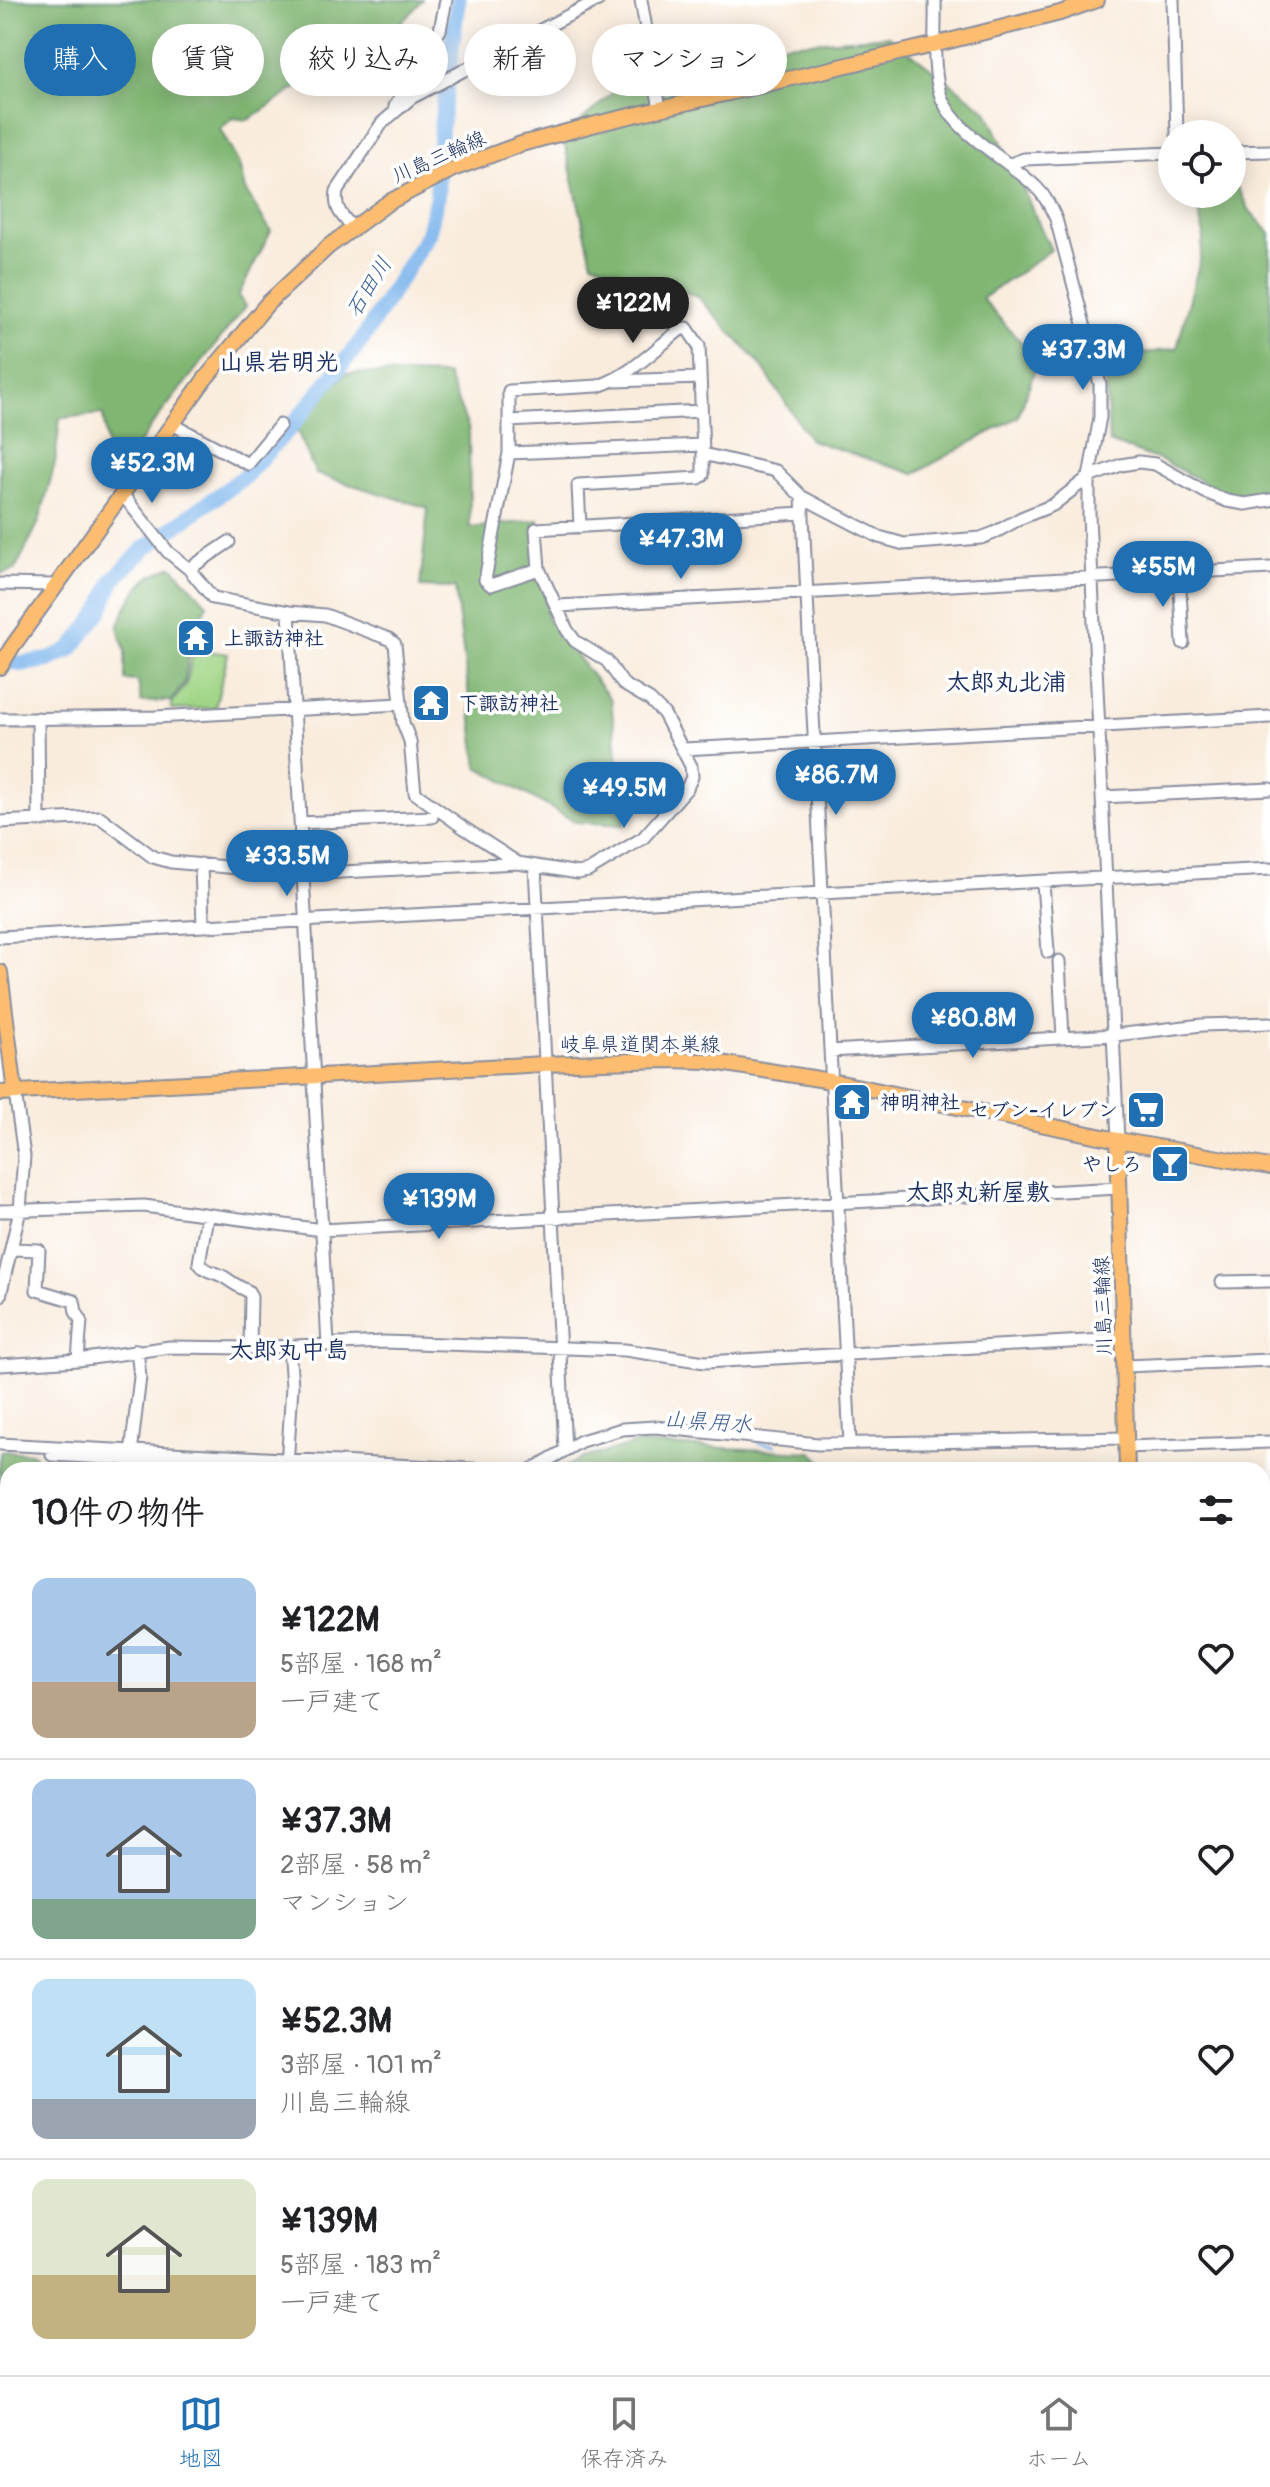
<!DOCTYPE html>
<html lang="ja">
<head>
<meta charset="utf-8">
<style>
	body { margin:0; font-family:Pangolin,"Klee One",sans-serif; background:#f6f6f6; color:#202124; height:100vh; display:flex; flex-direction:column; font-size:30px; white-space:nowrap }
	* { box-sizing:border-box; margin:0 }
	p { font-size:26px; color:#757577 }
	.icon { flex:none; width:44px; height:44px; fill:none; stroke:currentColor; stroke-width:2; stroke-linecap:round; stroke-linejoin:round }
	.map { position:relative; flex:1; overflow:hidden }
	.drawer { position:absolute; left:0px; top:1462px; width:1270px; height:914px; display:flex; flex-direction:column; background:#fff; border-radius:24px 24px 0 0; box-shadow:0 4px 20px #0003 }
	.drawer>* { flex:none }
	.top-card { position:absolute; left:24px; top:24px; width:800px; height:72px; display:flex; gap:16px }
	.controls { position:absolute; left:1158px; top:120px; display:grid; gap:16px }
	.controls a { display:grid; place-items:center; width:88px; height:88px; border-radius:50%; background:#fff; box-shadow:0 4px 20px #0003; font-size:40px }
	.price { position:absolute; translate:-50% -68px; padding:0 18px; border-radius:28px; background:#1f6fb2; color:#fff; font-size:26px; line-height:52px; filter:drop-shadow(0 2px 4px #0008) }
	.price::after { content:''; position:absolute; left:50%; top:48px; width:24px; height:18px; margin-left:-12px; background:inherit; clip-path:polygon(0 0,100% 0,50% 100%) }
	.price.selected { background:#222; color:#fff }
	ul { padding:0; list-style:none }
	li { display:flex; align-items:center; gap:24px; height:200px; padding:0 32px }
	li+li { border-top:2px solid #e0e0e0 }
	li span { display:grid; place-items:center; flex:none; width:224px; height:160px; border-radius:16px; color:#555 }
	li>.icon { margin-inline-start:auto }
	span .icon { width:96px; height:96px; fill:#fffc; stroke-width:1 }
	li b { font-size:34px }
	h2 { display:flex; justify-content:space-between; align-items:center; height:96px; padding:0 32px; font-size:34px }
	.chip { padding:0 28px; border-radius:36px; background:#fff; box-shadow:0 4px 20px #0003; font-size:28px; line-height:72px }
	.chip.selected { background:#1f6fb2; color:#fff }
	.tabs { display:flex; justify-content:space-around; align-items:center; height:112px; border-top:2px solid #e0e0e0; background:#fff; font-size:22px; color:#757577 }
	.tabs a { display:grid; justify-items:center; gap:4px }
	.tabs .selected { color:#1f6fb2 }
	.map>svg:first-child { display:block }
	.green { fill:#a0d585; stroke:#5e8272; stroke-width:2 }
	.forest { fill:#80b672; stroke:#4e7268; stroke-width:2 }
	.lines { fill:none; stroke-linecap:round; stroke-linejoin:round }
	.stream { stroke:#7db5ed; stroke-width:3 }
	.river { stroke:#7db5ed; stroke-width:16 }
	.minor-casing { stroke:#8a8e9e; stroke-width:15 }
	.major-casing { stroke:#8a8e9e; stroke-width:18 }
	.minor { stroke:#fff; stroke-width:11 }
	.major { stroke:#fcbd6f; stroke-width:14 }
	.labels { text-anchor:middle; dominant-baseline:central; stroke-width:7; stroke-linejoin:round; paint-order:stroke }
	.street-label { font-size:20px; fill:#1b2f5e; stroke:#fff }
	.poi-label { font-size:20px; font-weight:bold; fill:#1b2f5e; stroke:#fff; text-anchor:start }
	.water-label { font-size:22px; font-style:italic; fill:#3d5e90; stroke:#fff }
	.quarter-label { font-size:24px; font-weight:bold; fill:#1b2f5e; stroke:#fff }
</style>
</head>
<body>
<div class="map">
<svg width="1270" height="2375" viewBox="0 0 1270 2375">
	<rect width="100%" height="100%" fill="#fff"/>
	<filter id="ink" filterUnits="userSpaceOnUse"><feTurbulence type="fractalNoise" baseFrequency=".0125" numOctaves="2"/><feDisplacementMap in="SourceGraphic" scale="16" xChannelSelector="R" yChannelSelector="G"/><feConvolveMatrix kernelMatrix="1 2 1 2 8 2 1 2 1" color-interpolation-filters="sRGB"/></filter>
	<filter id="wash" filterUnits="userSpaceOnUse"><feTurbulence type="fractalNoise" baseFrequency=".006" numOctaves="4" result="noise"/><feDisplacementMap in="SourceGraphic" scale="32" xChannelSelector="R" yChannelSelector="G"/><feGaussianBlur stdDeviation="1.8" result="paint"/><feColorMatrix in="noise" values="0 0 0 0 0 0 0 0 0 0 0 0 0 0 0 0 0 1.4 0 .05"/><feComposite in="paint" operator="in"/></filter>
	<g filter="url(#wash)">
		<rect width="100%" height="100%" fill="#f9ecdd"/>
		<path class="green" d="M 215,652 L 228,654 L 215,708 L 172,710 L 171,704 L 186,685 L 193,653 Z"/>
		<path class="forest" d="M 0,0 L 422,0 C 407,19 395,30 372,38 L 248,120 L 233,118 L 220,129 L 239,164 L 245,190 L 271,231 L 238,296 L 246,306 L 152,425 L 111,483 L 103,414 L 60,418 L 55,463 L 39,522 L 15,570 L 0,574 Z
			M 889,36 L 987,111 L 1051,250 L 982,299 L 1038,361 L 1018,417 L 914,474 L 810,440 L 760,364 L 697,296 L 592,262 L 563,137 L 666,45 L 784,44 Z
			M 1232,178 L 1250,211 L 1270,233 L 1270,503 L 1264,496 L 1224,493 L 1165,462 L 1109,442 L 1105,360 L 1177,348 L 1200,260 L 1204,234 L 1193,194 L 1232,194 Z
			M 346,373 L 447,375 L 469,430 L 470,528 L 539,520 L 547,618 L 611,700 L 625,825 L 576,822 L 478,767 L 455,588 L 420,587 L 428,508 L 316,474 L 295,426 Z
			M 172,566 L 207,604 L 190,650 L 184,684 L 171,701 L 141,702 L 138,681 L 125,680 L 125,650 L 118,628 L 125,609 L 135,592 L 150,576 Z
			M 636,1444 L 812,1452 L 831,1470 L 558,1470 L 583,1458 Z
			M 0,1451 L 32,1453 L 47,1470 L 8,1470 L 8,2143 L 0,2146 Z"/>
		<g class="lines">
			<path class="stream" d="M 647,1433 L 675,1435
				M 759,1443 L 775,1445
				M 570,1454 L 601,1441
				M 542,1470 L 562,1458"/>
			<path class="river" d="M 0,659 L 20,664 L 48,660 L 71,649 L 101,610 L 113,580 L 145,548 L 244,477 L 290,428 L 362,340 L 428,234 L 437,196 L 441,128 L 458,0
				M 252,2368 L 252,2375"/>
		</g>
	</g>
	<g filter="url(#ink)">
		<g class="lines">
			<defs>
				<path id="minor" d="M 641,0 L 660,109
					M 935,0 C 936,28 931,73 942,99 C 958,136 1009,160 1037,188 C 1046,197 1051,208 1056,219 L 1100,384 L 1100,417 L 1089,477 L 1089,516 L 1118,1140
					M 1173,0 L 1177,134
					M 395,106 L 440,30 L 446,0
					M 1232,152 L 1270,151
					M 1010,164 L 1024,159 L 1172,153
					M 352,227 C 341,215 334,208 337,191 L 382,123 L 411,98 L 598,0
					M 616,381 L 700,378
					M 509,421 L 701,411
					M 172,424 L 248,464 L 280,425
					M 509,453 L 702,445
					M 122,494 L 168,552 L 189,569 L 213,598 L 289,612 L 325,615 L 389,639 L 395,644 L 403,723 L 410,741 L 415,793 L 464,828 L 518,863 L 578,873 L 588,871 L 643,838 L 687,788 L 692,777 L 691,766 L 664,714 L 650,700 L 623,684 L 607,661 L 575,641 L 567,630 L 539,569 L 491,585 L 485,580 L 509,453 L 509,391 L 598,386 C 630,376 655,349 681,329 L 687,328 L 699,346 L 703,454 L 776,471 L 802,497 L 850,1443
					M 802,497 L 879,537 L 904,544 L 981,538 L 994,533 L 1021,518 L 1053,505 L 1089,477 L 1121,465 L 1139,462 L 1155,464 L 1205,492 L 1227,501 L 1245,504 L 1270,500
					M 580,527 L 578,485 L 699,478 L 703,475 L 703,454
					M 189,569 L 229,542
					M 539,569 L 536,529 L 802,513
					M 1179,572 L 1183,643
					M 0,584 L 55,585
					M 558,606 L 1270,568
					M 289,612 L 328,1345
					M 38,718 L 39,818
					M 0,719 L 155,717 L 400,704
					M 684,749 L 1270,717
					M 1103,797 L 1270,789
					M 0,822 L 100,817 L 153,857 L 171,862 L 303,874 L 517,863
					M 300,823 L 432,817
					M 201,864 L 203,926
					M 535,867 L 565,1450
					M 1043,883 L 1048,952
					M 0,937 L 1270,869
					M 1059,961 L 1063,1038
					M 830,1051 L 1115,1035 L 1202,1025 L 1270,1023
					M 0,1211 L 144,1206 L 322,1230 L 1119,1188
					M 207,1216 L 199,1263 C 206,1273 214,1271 224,1277 C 232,1282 238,1287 248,1291 L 251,1296 L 250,1348
					M 13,1249 L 39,1250 L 37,1290 L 74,1301 L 76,1312 L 81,1320 L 78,1360
					M 1222,1282 L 1270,1281
					M 0,1296 L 20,1210 L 24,1156 L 15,1092
					M 0,1365 L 78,1360 L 170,1347 L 250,1348 L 384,1342 L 625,1350 L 705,1362 L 1123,1339
					M 1125,1366 L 1270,1360
					M 0,1444 L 490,1470
					M 1126,1447 L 1270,1442
					M 52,1455 L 287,1468
					M 287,1466 L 292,1386 L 289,1347
					M 129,1470 L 140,1377 L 137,1350
					M 531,1470 L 581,1441 L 622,1429 L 655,1427 L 818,1444 L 1126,1438
					M 1262,1636 L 1270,1636
					M 1262,1792 L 1270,1792
					M 1262,1949 L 1270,1949
					M 1262,2087 L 1270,2087
					M 1262,2208 L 1270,2207
					M 1262,2246 L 1270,2246
					M 0,2313 L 8,2312
					M 82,2368 L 82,2375
					M 155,2368 L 155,2375
					M 184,2368 L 184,2375
					M 348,2368 L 348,2375
					M 398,2368 L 398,2375
					M 450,2368 L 450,2375
					M 698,2368 L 698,2375
					M 902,2368 L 902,2375
					M 303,2375 L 303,2368
					M 1010,2375 L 1010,2368"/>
				<path id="major" d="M 0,667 L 12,647 L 205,379 L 267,304 L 329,246 L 389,202 L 453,169 L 521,144 L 600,123 L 937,44 L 1060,13 L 1097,0
					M 0,972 L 15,1092
					M 0,1093 L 544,1064 L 664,1060 L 708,1061 L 831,1081 L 1118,1140 L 1270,1167
					M 1118,1140 L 1127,1470
					M 1154,2375 L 1154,2368"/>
			</defs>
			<use href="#minor" class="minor-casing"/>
			<use href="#major" class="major-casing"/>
			<use href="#minor" class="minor"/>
			<use href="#major" class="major"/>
		</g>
	</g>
	<defs>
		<symbol id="temple-square" viewBox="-11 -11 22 22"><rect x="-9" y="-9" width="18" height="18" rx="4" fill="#1f6fb2" stroke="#fff"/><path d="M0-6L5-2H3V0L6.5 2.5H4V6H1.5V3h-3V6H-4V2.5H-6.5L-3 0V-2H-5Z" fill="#fff"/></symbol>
		<symbol id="supermarket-square" viewBox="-11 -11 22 22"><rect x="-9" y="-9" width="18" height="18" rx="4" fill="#1f6fb2" stroke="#fff"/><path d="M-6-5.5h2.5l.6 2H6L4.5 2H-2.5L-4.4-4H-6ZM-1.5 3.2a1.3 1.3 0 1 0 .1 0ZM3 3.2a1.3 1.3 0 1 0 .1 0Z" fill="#fff"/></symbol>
		<symbol id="bar-square" viewBox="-11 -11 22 22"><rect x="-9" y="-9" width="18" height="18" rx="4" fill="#1f6fb2" stroke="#fff"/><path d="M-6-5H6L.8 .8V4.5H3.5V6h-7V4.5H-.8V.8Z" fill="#fff"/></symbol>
	</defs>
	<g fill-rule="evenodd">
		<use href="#temple-square" x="174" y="616" width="44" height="44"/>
		<use href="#temple-square" x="409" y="681" width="44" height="44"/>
		<use href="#temple-square" x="830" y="1080" width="44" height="44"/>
		<use href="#supermarket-square" x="1124" y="1088" width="44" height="44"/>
		<use href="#bar-square" x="1148" y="1142" width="44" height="44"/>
	</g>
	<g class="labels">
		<g class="street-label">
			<text transform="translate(439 157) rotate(-24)">川島三輪線</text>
			<text x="640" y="1044">岐阜県道関本巣線</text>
			<text transform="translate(1103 1306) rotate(-92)">川島三輪線</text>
		</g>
		<g class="poi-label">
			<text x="224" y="638">上諏訪神社</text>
			<text x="459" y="703">下諏訪神社</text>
			<text x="880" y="1102">神明神社</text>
			<text x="1118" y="1110" text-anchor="end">セブン-イレブン</text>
			<text x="1142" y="1164" text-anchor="end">やしろ</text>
		</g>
		<g class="water-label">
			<text transform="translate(369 287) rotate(-58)">石田川</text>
			<text transform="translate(708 1422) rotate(4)">山県用水</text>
		</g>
		<g class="quarter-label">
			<text x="279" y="362">山県岩明光</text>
			<text x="1006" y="682">太郎丸北浦</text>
			<text x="978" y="1192">太郎丸新屋敷</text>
			<text x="289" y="1350">太郎丸中島</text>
		</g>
	</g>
</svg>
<div class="controls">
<a><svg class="icon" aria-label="locate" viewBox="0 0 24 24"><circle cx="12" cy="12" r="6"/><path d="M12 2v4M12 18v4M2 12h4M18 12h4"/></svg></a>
</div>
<b class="price selected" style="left:633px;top:345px">¥122M</b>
<b class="price" style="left:1083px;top:392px">¥37.3M</b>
<b class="price" style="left:152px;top:505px">¥52.3M</b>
<b class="price" style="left:681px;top:581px">¥47.3M</b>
<b class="price" style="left:1163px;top:609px">¥55M</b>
<b class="price" style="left:836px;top:817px">¥86.7M</b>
<b class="price" style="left:624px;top:830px">¥49.5M</b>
<b class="price" style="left:287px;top:898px">¥33.5M</b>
<b class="price" style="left:973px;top:1060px">¥80.8M</b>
<b class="price" style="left:439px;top:1241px">¥139M</b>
<div class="top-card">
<a class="chip selected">購入</a>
<a class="chip">賃貸</a>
<a class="chip">絞り込み</a>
<a class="chip">新着</a>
<a class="chip">マンション</a>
</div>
<section class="drawer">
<h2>10件の物件<svg class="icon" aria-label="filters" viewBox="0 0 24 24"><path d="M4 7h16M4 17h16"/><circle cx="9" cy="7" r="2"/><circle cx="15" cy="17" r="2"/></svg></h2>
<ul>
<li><span style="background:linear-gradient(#a9c7e8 65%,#b9a48a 0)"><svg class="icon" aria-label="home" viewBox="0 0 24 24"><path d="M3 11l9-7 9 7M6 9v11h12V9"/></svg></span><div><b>¥122M</b><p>5部屋 · 168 m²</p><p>一戸建て</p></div><svg class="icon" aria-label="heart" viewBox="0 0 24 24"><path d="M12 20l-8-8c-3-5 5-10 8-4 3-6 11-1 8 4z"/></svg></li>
<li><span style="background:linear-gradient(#a9c7e8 75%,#7fa58c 0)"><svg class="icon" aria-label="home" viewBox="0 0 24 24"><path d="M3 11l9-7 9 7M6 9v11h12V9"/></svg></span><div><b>¥37.3M</b><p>2部屋 · 58 m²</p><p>マンション</p></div><svg class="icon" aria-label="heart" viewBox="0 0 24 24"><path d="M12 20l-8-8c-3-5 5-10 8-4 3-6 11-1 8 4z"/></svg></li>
<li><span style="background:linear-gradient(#bfe0f5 75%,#9aa5b1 0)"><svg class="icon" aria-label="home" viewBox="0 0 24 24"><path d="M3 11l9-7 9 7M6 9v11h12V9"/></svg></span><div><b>¥52.3M</b><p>3部屋 · 101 m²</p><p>川島三輪線</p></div><svg class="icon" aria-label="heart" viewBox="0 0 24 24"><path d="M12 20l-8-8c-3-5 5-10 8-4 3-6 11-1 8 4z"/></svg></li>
<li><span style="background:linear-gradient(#dfe7d0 60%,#c2b280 0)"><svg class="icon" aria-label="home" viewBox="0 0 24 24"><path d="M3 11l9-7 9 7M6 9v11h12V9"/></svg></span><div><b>¥139M</b><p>5部屋 · 183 m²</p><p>一戸建て</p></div><svg class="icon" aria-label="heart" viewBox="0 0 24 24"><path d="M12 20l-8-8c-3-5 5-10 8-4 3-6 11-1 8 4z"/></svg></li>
</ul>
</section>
</div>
<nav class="tabs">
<a class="selected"><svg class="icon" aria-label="map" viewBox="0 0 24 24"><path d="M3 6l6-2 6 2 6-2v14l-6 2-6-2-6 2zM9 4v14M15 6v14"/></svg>地図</a>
<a><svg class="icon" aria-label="saved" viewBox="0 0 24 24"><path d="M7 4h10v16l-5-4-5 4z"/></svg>保存済み</a>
<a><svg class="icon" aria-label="home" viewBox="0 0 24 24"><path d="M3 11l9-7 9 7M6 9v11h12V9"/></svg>ホーム</a>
</nav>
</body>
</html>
